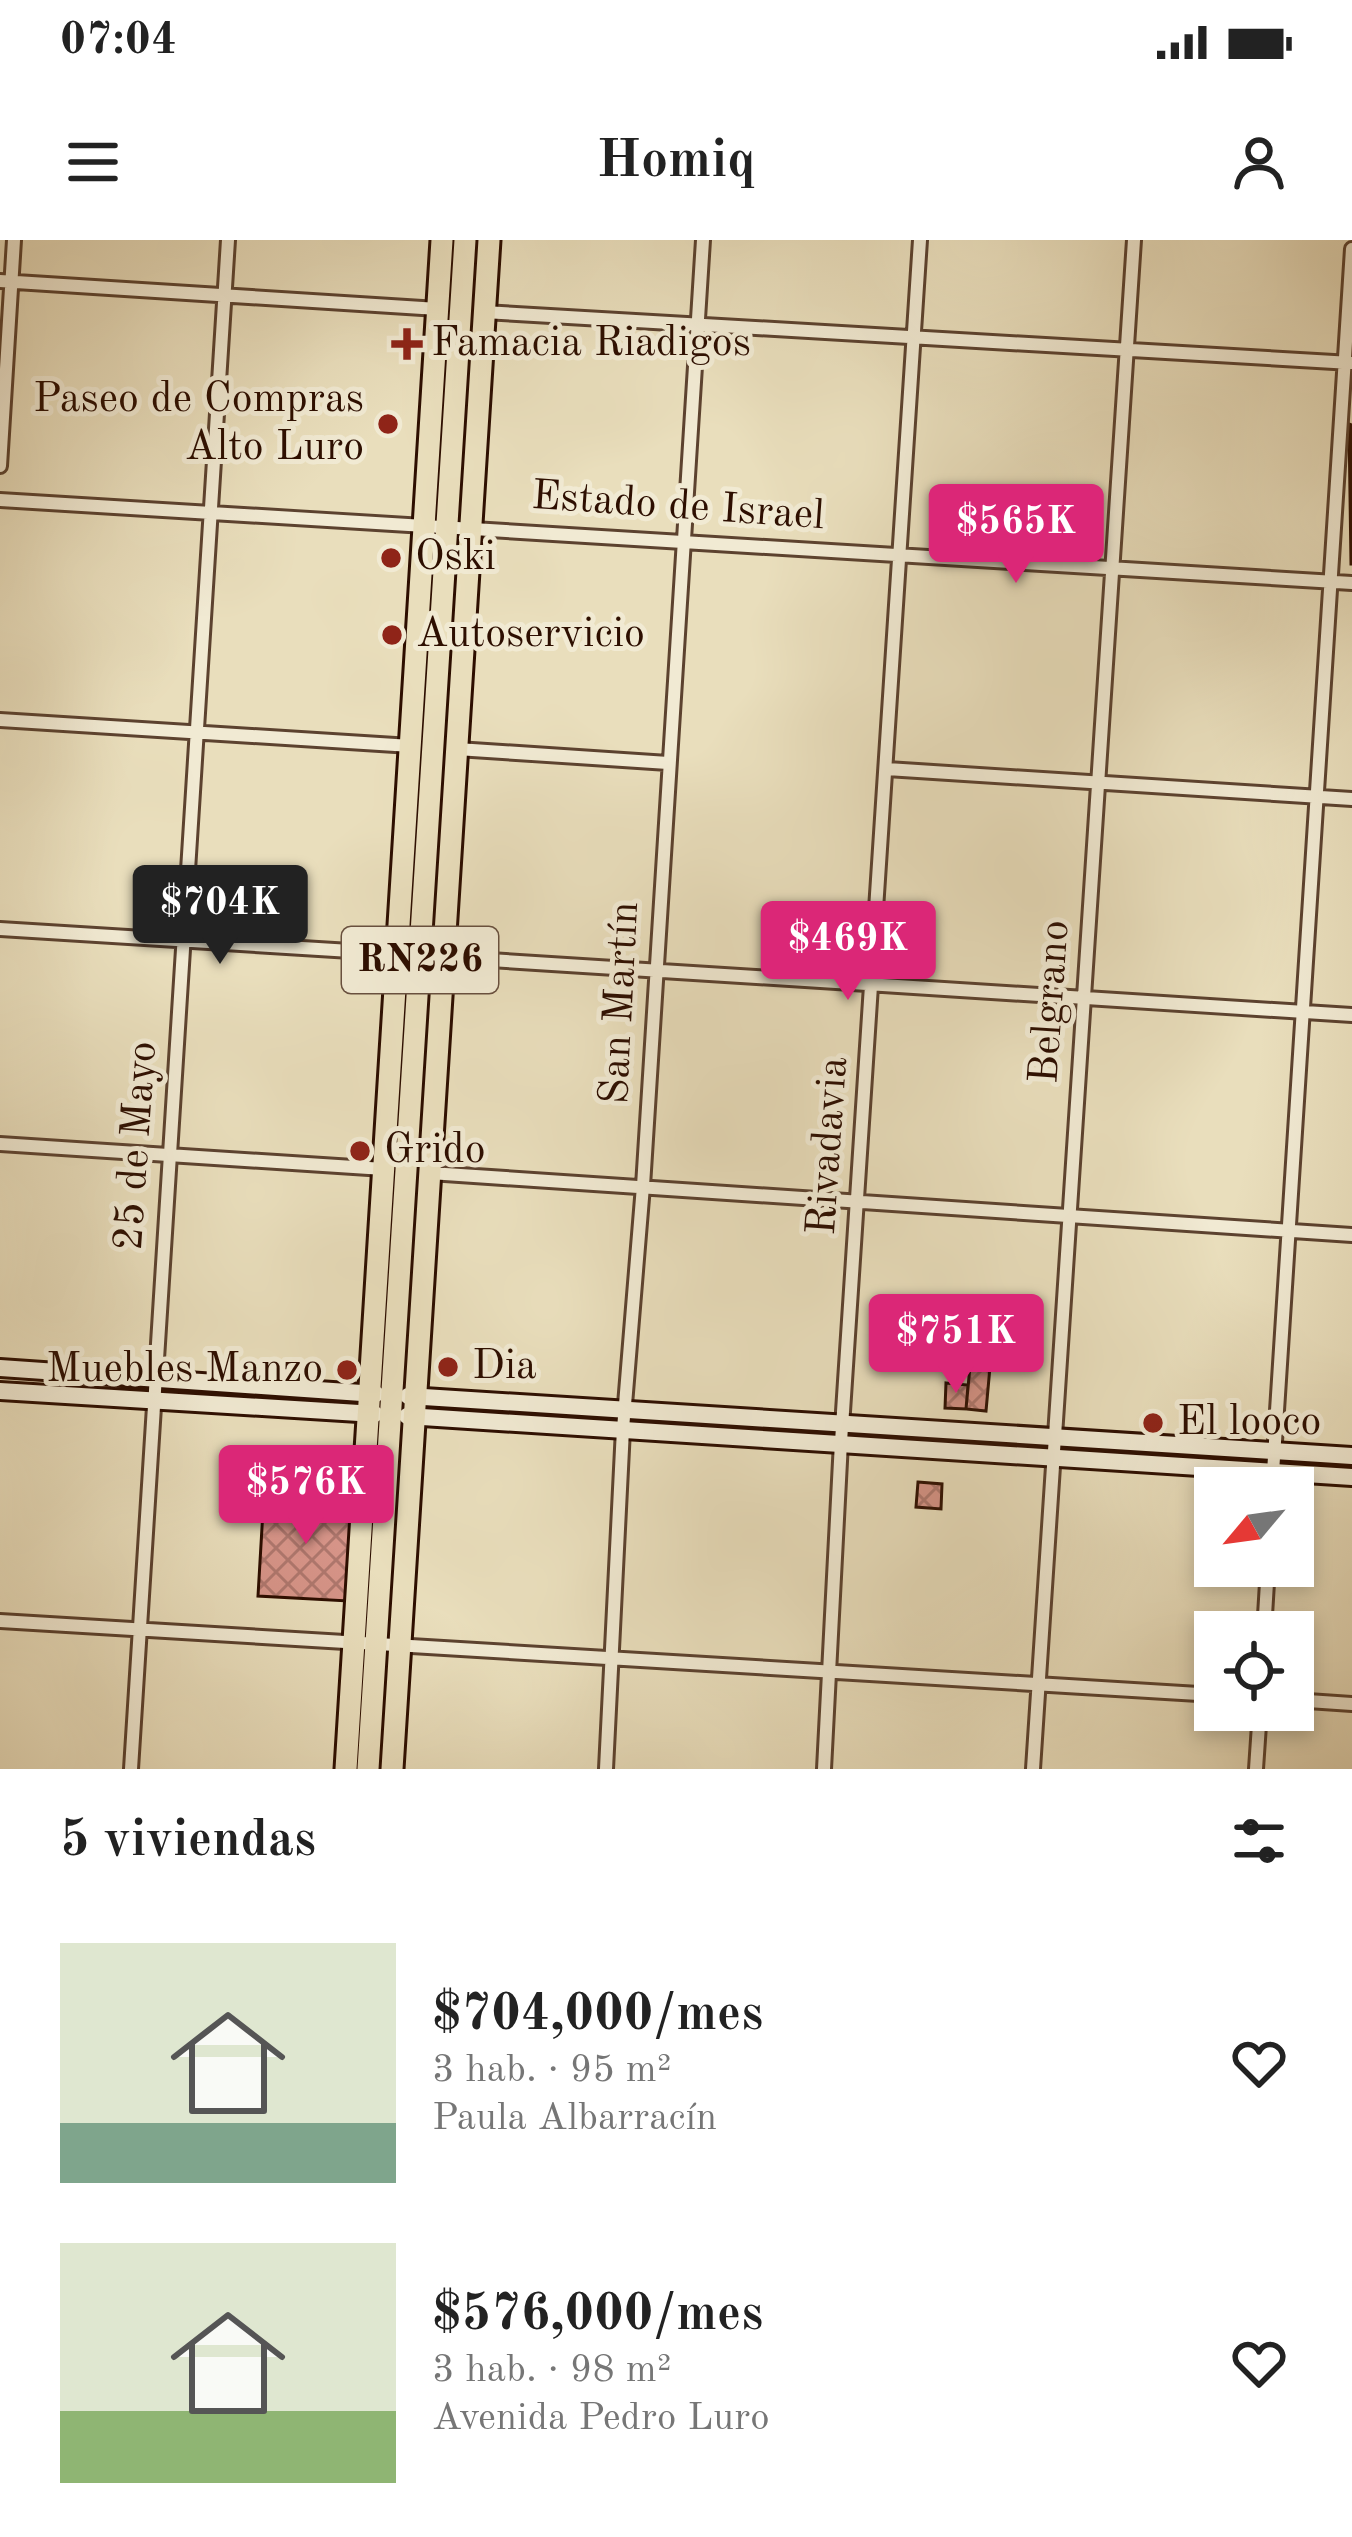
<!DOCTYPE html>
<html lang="es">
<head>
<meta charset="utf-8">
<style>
	body { margin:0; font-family:"Old Standard TT",serif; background:#f6f6f6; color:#222; height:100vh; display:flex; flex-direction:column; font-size:45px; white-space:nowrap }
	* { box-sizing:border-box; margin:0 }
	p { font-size:39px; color:#767676 }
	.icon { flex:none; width:66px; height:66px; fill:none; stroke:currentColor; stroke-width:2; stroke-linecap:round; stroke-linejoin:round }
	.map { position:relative; height:1529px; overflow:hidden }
	.side { display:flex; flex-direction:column; background:#fff; flex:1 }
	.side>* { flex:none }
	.needle { width:78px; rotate:241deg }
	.fabs { position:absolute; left:1194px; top:1227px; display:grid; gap:24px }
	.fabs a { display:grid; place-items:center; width:120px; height:120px; border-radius:0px; background:#fff; box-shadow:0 6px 18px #0003; font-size:60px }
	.price { position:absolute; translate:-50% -102px; padding:0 27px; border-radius:12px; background:#db2777; color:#fff; font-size:39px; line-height:78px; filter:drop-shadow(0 3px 6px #0008) }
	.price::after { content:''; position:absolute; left:50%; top:72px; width:36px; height:27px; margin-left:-18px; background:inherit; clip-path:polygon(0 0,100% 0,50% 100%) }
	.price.active { background:#222; color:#fff }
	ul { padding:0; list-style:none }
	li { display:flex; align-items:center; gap:36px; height:300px; padding:0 60px }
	li span { display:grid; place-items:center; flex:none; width:336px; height:240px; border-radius:0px; color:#555 }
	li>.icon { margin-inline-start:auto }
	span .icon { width:144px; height:144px; fill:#fffc; stroke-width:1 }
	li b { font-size:51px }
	h2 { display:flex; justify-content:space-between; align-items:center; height:144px; padding:0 60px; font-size:51px }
	.status { display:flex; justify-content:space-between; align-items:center; height:84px; padding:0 60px; background:#fff; direction:ltr }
	.status svg { height:33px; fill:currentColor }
	header { display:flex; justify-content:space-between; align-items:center; height:156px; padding:0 60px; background:#fff; font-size:54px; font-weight:600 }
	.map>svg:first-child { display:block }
	.building { fill:url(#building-cross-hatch); stroke:#2d0e00; stroke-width:3 }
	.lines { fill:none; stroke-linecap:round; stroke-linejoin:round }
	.street-casing { stroke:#5c422f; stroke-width:18 }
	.secondary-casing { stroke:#2d0e00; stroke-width:22 }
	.highway-casing { stroke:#2d0e00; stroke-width:27 }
	.street { stroke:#f1ead3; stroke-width:12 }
	.secondary { stroke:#f1ead3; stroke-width:16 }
	.highway { stroke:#e9debc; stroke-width:21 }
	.poi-dot { fill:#8f2418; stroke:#f1ead3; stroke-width:4.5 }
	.labels { text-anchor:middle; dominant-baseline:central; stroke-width:10; stroke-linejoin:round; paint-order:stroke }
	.shield { fill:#f1ead3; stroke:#68503f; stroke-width:3 }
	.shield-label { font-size:39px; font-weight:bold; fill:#2d0e00 }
	.poi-label { font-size:42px; fill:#2d0e00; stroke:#f1ead3; text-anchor:start }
	.street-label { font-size:42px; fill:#2d0e00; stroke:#f1ead3 }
</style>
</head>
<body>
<div class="status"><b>07:04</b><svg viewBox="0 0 49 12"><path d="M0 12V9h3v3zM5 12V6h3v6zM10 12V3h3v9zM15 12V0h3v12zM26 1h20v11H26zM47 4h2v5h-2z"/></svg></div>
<header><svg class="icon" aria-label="menu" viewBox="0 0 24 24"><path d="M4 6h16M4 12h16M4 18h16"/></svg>Homiq<svg class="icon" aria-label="person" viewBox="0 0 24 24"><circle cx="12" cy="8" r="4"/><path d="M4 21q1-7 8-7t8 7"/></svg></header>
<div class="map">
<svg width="1352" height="1529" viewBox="0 0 1352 1529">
	<defs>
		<pattern id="building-cross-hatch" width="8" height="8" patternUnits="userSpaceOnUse" patternTransform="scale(3)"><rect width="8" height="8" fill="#d69488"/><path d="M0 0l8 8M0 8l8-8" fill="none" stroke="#ae776d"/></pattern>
	</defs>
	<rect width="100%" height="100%" fill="#e9debc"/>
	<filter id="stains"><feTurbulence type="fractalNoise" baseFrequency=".00167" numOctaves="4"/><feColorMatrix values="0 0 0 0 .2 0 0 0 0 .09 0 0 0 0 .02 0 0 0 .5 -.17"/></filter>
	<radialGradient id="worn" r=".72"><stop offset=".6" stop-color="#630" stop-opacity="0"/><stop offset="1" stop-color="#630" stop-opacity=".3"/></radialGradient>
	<path class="building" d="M 1349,184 L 1352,185 L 1352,324 L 1351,324 Z
		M 970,1126 L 990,1127 L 986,1171 L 966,1169 Z
		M 946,1143 L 968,1145 L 966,1169 L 945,1168 Z
		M 918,1242 L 942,1244 L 941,1269 L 916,1267 Z
		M 264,1253 L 353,1258 L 348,1361 L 258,1356 Z"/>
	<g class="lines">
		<defs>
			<path id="street" d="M 0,41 L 438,69
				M 484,72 L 1351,123
				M 0,226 L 14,0
				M 0,260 L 1352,343
				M 0,480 L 411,506
				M 457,509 L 668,523
				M 887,529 L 1352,559
				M 0,689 L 399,714
				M 443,717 L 1352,775
				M 0,904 L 384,929
				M 430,933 L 1352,995
				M 1272,1248 L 1352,9
				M 0,1381 L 1215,1455
				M 1264,1392 L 1268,1326
				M 1293,1460 L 1352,1464
				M 131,1529 L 228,0
				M 606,1529 L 623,1189 L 643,946 L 703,0
				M 824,1529 L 841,1202 L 920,0
				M 1033,1529 L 1134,0
				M 1256,1529 L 1260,1470"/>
			<path id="secondary" d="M 0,1128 L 376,1154
				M 0,1151 L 375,1174
				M 408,1156 L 1352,1216
				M 407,1176 L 1352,1237"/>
			<path id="highway" d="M 346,1529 L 442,0
				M 368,1529 L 465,0
				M 392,1529 L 489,0"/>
		</defs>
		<use href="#street" class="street-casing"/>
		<use href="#secondary" class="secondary-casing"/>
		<use href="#highway" class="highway-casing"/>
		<use href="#street" class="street"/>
		<use href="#secondary" class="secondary"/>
		<use href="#highway" class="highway"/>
	</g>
	<g class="poi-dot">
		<path d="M401 86h12v12h12v12h-12v12h-12v-12h-12v-12h12z"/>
		<circle cx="388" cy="184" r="12"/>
		<circle cx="391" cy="318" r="12"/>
		<circle cx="392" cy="395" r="12"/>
		<circle cx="360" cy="911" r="12"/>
		<circle cx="448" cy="1127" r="12"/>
		<circle cx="347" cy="1130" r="12"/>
		<circle cx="1153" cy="1183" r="12"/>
	</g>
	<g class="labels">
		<rect class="shield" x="342" y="687" width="156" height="66" rx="9"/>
		<g class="shield-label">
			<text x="420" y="720">RN226</text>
		</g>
		<g class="poi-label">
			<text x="431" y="104">Famacia Riadigos</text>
			<text x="364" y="160" text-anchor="end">Paseo de Compras<tspan x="364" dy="48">Alto Luro</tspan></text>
			<text x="415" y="318">Oski</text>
			<text x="416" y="395">Autoservicio</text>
			<text x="384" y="911">Grido</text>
			<text x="472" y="1127">Dia</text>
			<text x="323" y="1130" text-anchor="end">Muebles Manzo</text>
			<text x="1177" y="1183">El looco</text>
		</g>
		<g class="street-label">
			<text transform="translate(678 267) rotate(4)">Estado de Israel</text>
			<text transform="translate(1051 762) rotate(-86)">Belgrano</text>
			<text transform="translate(621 763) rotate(-87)">San Martín</text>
			<text transform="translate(137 906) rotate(-86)">25 de Mayo</text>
			<text transform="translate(829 906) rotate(-86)">Rivadavia</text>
		</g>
	</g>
	<rect width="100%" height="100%" filter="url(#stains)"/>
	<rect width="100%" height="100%" fill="url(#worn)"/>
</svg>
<div class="fabs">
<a><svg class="needle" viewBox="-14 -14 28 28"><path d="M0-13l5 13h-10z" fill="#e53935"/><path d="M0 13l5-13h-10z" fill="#767676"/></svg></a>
<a><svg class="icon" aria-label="locate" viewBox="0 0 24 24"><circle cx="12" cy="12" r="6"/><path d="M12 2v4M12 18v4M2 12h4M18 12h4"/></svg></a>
</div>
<b class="price" style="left:1016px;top:346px">$565K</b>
<b class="price active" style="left:220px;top:727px">$704K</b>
<b class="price" style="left:848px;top:763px">$469K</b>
<b class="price" style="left:956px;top:1156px">$751K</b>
<b class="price" style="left:306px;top:1307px">$576K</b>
</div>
<section class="side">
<h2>5 viviendas<svg class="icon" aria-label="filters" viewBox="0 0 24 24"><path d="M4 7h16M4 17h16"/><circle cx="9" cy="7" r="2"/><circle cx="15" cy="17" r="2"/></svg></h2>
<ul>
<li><span style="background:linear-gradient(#dfe7d0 75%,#7fa58c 0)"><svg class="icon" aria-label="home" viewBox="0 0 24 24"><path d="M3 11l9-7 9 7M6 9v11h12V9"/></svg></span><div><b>$704,000/mes</b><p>3 hab. · 95 m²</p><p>Paula Albarracín</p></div><svg class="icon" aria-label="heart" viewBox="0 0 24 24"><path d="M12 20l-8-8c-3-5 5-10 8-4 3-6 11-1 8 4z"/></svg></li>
<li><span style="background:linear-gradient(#dfe7d0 70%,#8fb573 0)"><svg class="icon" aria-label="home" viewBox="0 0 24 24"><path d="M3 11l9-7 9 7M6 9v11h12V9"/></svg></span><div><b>$576,000/mes</b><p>3 hab. · 98 m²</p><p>Avenida Pedro Luro</p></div><svg class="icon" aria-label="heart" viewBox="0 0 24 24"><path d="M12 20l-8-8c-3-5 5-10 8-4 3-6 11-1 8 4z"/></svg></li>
</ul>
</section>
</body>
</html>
